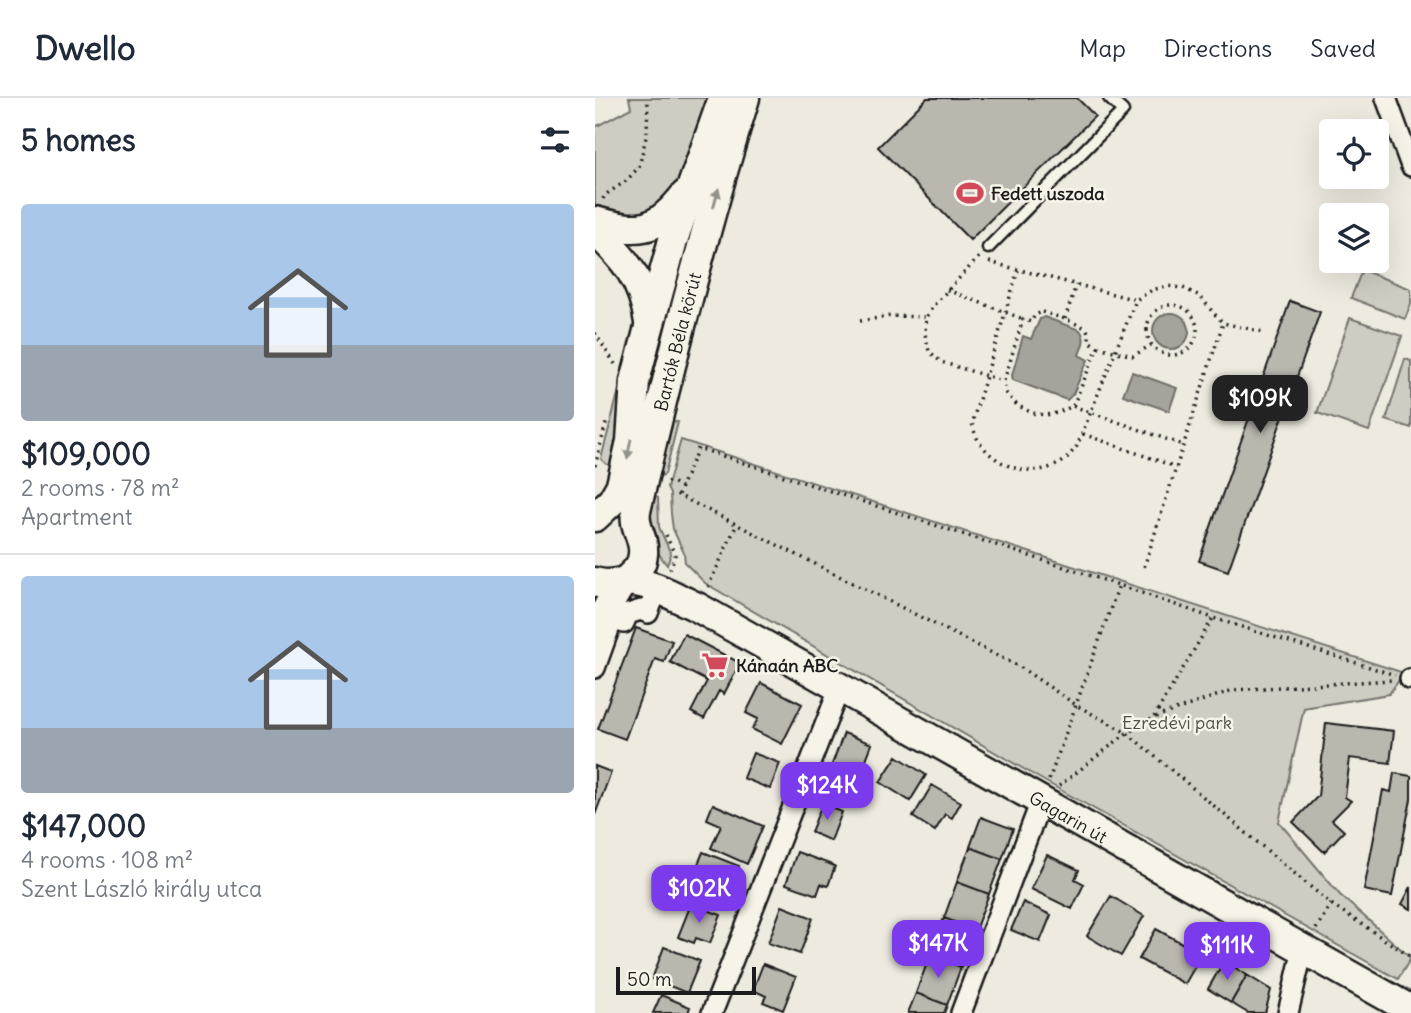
<!DOCTYPE html>
<html lang="en">
<head>
<meta charset="utf-8">
<style>
	body { margin:0; font-family:Delius,sans-serif; background:#f2f2f3; color:#1f2937; height:100vh; display:flex; flex-direction:column; font-size:26px; white-space:nowrap }
	* { box-sizing:border-box; margin:0 }
	p { font-size:23px; color:#747a83 }
	.icon { flex:none; width:38px; height:38px; fill:none; stroke:currentColor; stroke-width:2; stroke-linecap:round; stroke-linejoin:round }
	.map { position:relative; flex:1; overflow:hidden }
	.side { display:flex; flex-direction:column; background:#fff; width:595px }
	.side>* { flex:none }
	.buttons { position:absolute; left:724px; top:21px; display:grid; gap:14px }
	.buttons a { display:grid; place-items:center; width:70px; height:70px; border-radius:7px; background:#fff; box-shadow:0 7px 28px #0002; font-size:35px }
	.scale { position:absolute; left:21px; bottom:18px; width:140px; box-sizing:border-box; padding-left:7px; border:4px solid #1c1c1c; border-top:0; font-size:19px; line-height:24px; white-space:nowrap; color:#1c1c1c; -webkit-text-stroke:5px #f7f3e8; paint-order:stroke }
	.price { position:absolute; translate:-50% -60px; padding:0 16px; border-radius:14px; background:#7c3aed; color:#fff; font-size:23px; line-height:46px; filter:drop-shadow(0 2px 4px #0008) }
	.price::after { content:''; position:absolute; left:50%; top:42px; width:21px; height:16px; margin-left:-10px; background:inherit; clip-path:polygon(0 0,100% 0,50% 100%) }
	.price.current { background:#222; color:#fff }
	ul { padding:0; list-style:none }
	li { display:grid; align-content:center; gap:14px; height:371px; padding:0 21px }
	li+li { border-top:2px solid #e0e1e3 }
	li span { display:grid; place-items:center; height:217px; border-radius:7px; color:#555 }
	li>.icon { margin-inline-start:auto }
	span .icon { width:126px; height:126px; fill:#fffc; stroke-width:1 }
	li b { font-size:30px }
	h2 { display:flex; justify-content:space-between; align-items:center; height:84px; padding:0 21px; font-size:30px }
	header { display:flex; align-items:center; gap:42px; box-sizing:border-box; height:98px; padding:0 35px; background:#fff; border-bottom:2px solid #e0e1e3 }
	header strong { font-size:33px }
	nav { display:flex; gap:38px; margin-inline-start:auto; font-size:24px }
	main { display:flex; flex:1; min-height:0 }
	.map>svg:first-child { display:block }
	.green { fill:#cfccc3; stroke:#767470; stroke-width:2 }
	.water { fill:#a6a39d; stroke:#6f6d69; stroke-width:2 }
	.building { fill:#bab7af; stroke:#1c1c1c; stroke-width:2 }
	.lines { fill:none; stroke-linecap:round; stroke-linejoin:round }
	.lane-casing { stroke:#1c1c1c; stroke-width:15 }
	.street-casing { stroke:#1c1c1c; stroke-width:24 }
	.secondary-casing { stroke:#1c1c1c; stroke-width:33 }
	.path { stroke:#1c1c1c; stroke-width:3.5; stroke-dasharray:2 5; stroke-linecap:butt }
	.lane { stroke:#f7f3e8; stroke-width:10 }
	.street { stroke:#f7f3e8; stroke-width:19 }
	.secondary { stroke:#f7f3e8; stroke-width:28 }
	.oneway { fill:#94928c }
	.labels { text-anchor:middle; dominant-baseline:central; stroke-width:5; stroke-linejoin:round; paint-order:stroke }
	.poi-label { font-size:18px; font-weight:bold; fill:#1c1c1c; stroke:#f7f3e8; text-anchor:start }
	.street-label { font-size:18px; fill:#1c1c1c; stroke:#f7f3e8 }
	.park-label { font-size:18px; fill:#52514e; stroke:#f7f3e8 }
</style>
</head>
<body>
<header>
<strong>Dwello</strong>
<nav><a>Map</a><a>Directions</a><a>Saved</a></nav>
</header>
<main>
<section class="side">
<h2>5 homes<svg class="icon" aria-label="filters" viewBox="0 0 24 24"><path d="M4 7h16M4 17h16"/><circle cx="9" cy="7" r="2"/><circle cx="15" cy="17" r="2"/></svg></h2>
<ul>
<li><span style="background:linear-gradient(#a9c7e8 65%,#9aa5b1 0)"><svg class="icon" aria-label="home" viewBox="0 0 24 24"><path d="M3 11l9-7 9 7M6 9v11h12V9"/></svg></span><div><b>$109,000</b><p>2 rooms · 78 m²</p><p>Apartment</p></div></li>
<li><span style="background:linear-gradient(#a9c7e8 70%,#9aa5b1 0)"><svg class="icon" aria-label="home" viewBox="0 0 24 24"><path d="M3 11l9-7 9 7M6 9v11h12V9"/></svg></span><div><b>$147,000</b><p>4 rooms · 108 m²</p><p>Szent László király utca</p></div></li>
</ul>
</section>
<div class="map">
<svg width="816" height="915" viewBox="0 0 816 915">
	<rect width="100%" height="100%" fill="#eeeae0"/>
	<filter id="ink" filterUnits="userSpaceOnUse"><feTurbulence type="fractalNoise" baseFrequency=".0143" numOctaves="2"/><feDisplacementMap in="SourceGraphic" scale="14" xChannelSelector="R" yChannelSelector="G"/><feConvolveMatrix kernelMatrix="1 2 1 2 8 2 1 2 1" color-interpolation-filters="sRGB"/></filter>
	<g filter="url(#ink)">
		<path class="green" d="M 34,0 L 118,0 L 87,83 L 55,120 L 0,114 L 0,29 L 36,10 Z
			M 767,172 L 816,191 L 816,206 L 810,221 L 756,200 Z
			M 755,220 L 807,238 L 774,333 L 722,315 Z
			M 33,257 L 22,370 L 11,366 L 6,361 Z
			M 810,261 L 816,263 L 816,330 L 791,322 Z
			M 75,323 L 83,324 L 70,376 L 66,378 L 65,372 L 71,350 L 69,341 Z
			M 86,342 L 809,575 L 794,596 L 709,610 L 684,724 L 745,797 L 816,860 L 803,881 L 444,680 L 110,485 L 90,465 L 89,455 L 78,431 L 76,416 L 75,396 L 72,390 Z
			M 53,395 L 63,400 L 64,429 L 76,456 L 72,467 C 57,450 47,417 53,395 Z"/>
		<path class="water" d="M558 233a18 18 0 1 1 36 0a18 18 0 1 1-36 0Z
			M 449,219 L 485,232 C 492,241 487,248 484,257 L 493,262 L 478,296 L 472,302 L 418,282 L 417,277 L 428,238 L 436,241 L 445,221 Z
			M 537,274 L 582,290 L 574,313 L 528,297 Z"/>
		<path class="building" d="M 332,0 L 482,0 L 500,18 L 375,142 L 283,49 Z
			M 695,203 L 725,214 L 633,473 L 604,463 Z
			M 41,530 L 77,543 L 69,564 L 60,561 L 30,641 L 3,631 Z
			M 89,536 L 145,565 L 129,596 L 124,593 L 109,621 L 96,614 L 112,583 L 75,564 Z
			M 166,585 L 207,606 L 187,646 L 157,631 L 163,621 L 151,615 Z
			M 731,625 L 799,633 L 795,665 L 755,660 L 750,699 L 756,703 L 737,722 L 749,733 L 729,754 L 698,724 L 723,698 Z
			M 249,635 L 277,646 L 257,698 L 229,687 Z
			M 158,655 L 185,665 L 175,691 L 148,680 Z
			M 302,658 L 331,677 L 315,703 L 285,684 Z
			M 0,668 L 16,674 L 0,717 Z
			M 799,675 L 816,678 L 816,701 L 797,798 L 769,792 L 788,692 L 796,694 Z
			M 337,687 L 366,704 L 357,720 L 350,716 L 340,733 L 318,719 Z
			M 118,706 L 168,728 L 152,766 L 116,750 L 126,727 L 112,721 Z
			M 227,706 L 247,714 L 236,743 L 216,734 Z
			M 386,719 L 418,731 L 407,761 L 375,749 Z
			M 375,749 L 407,761 L 394,796 L 362,784 Z
			M 108,754 L 144,768 L 130,805 L 93,791 Z
			M 202,754 L 240,768 L 233,788 L 226,786 L 222,797 L 191,786 Z
			M 452,757 L 484,772 L 480,781 L 489,786 L 477,811 L 436,791 Z
			M 362,784 L 394,796 L 380,832 L 349,820 Z
			M 816,789 L 816,811 L 807,806 Z
			M 516,798 L 549,818 L 526,858 L 492,838 Z
			M 428,804 L 456,817 L 445,844 L 416,832 Z
			M 96,806 L 126,817 L 115,845 L 101,840 L 99,845 L 83,839 Z
			M 187,808 L 218,820 L 205,856 L 173,845 Z
			M 349,820 L 380,832 L 366,869 L 335,857 Z
			M 561,831 L 607,856 L 590,886 L 544,861 Z
			M 69,849 L 105,863 L 92,895 L 57,881 Z
			M 335,857 L 366,869 L 352,907 L 321,895 Z
			M 629,863 L 652,877 L 636,905 L 613,891 Z
			M 168,866 L 201,879 L 188,912 L 168,904 L 171,898 L 158,892 Z
			M 652,877 L 676,892 L 670,915 L 653,915 L 636,905 Z
			M 321,895 L 352,907 L 349,915 L 313,915 Z
			M 66,897 L 95,909 L 93,915 L 58,915 Z"/>
		<g class="lines">
			<defs>
				<path id="lane" d="M 393,150 L 528,13 L 514,0"/>
				<path id="street" d="M 791,0 L 816,68
					M 0,570 L 18,520 L 29,525 L 33,516 L 46,512 L 53,515 L 58,502
					M 815,581 L 816,581
					M 117,915 L 245,589
					M 366,915 L 446,703
					M 693,915 L 708,851"/>
				<g id="secondary">
					<path d="M 0,123 C 44,135 60,135 90,97"/>
					<path d="M 0,133 C 30,160 48,183 54,224"/>
					<path d="M 0,419 L 17,403 L 26,387 L 36,343 L 40,283 L 53,233 L 78,142 L 128,0"/>
					<path id="s1" d="M 0,484 C 17,490 25,481 39,484 C 61,487 82,500 102,509 L 816,912"/>
					<path id="s2" d="M 0,535 C 7,521 14,505 23,491 C 32,478 47,474 48,456 C 50,439 38,431 41,413 C 73,274 108,136 150,0"/>
				</g>
			</defs>
			<use href="#lane" class="lane-casing"/>
			<use href="#street" class="street-casing"/>
			<use href="#secondary" class="secondary-casing"/>
			<path class="path" d="M 8,101 L 10,97 L 31,83 L 44,69 L 52,35 L 53,0
				M 384,159 L 339,207 L 331,219 L 330,236 L 334,253 L 346,264 L 408,283
				M 394,164 L 541,202
				M 423,172 L 377,325 C 379,332 381,340 385,345 C 404,371 438,381 467,364 C 473,360 477,354 482,348 L 541,202 L 557,192 L 572,188 L 588,190 L 605,198 L 616,212 L 628,225
				M 352,192 L 428,221
				M552 232a25 25 0 1 1 50 0a25 25 0 1 1-50 0Z
				M 447,214 L 470,221 L 491,230 L 494,236 L 494,243 L 503,249 L 478,308 L 462,315 L 451,317 L 437,315 L 422,307 L 411,295 L 409,283 L 428,221 L 436,224 L 440,217 Z
				M 470,221 L 481,187
				M 265,223 L 296,218 L 331,219
				M 0,235 L 20,266
				M 503,249 L 538,258 L 556,247
				M 478,308 L 588,347
				M 488,336 L 581,369
				M 0,368 L 12,322
				M 72,384 L 75,383 L 86,389 L 103,350 L 524,487 L 618,520 L 800,577
				M 86,389 L 83,397 L 425,569 L 481,607 L 532,635 L 736,806 L 816,859
				M 71,437 L 80,457 L 75,471
				M 549,469 L 628,225 L 668,234
				M 113,489 L 142,426
				M 559,619 L 618,520
				M 454,682 L 524,487
				M 464,688 L 532,635 L 558,620 L 638,592 L 796,582
				M 721,831 L 736,806"/>
			<use href="#lane" class="lane"/>
			<use href="#street" class="street"/>
			<use href="#secondary" class="secondary"/>
		</g>
		<defs><path id="oneway-solid" d="M-6-.8H1V-3.2L6.5 0L1 3.2V.8H-6Z" transform="scale(1.75)"/></defs>
		<g class="oneway">
			<use href="#oneway-solid" transform="translate(121 100) rotate(-75)"/>
			<use href="#oneway-solid" transform="translate(34 351) rotate(101)"/>
		</g>
	</g>
	<defs>
		<symbol id="stadium-bare" viewBox="-9 -9 18 18"><path d="M0-5a6.5 5 0 1 0 0 10a6.5 5 0 1 0 0-10ZM-3.5-1.8h7v3.6h-7Z" fill="#d1495b" stroke="#f7f3e8" stroke-width="2.5" paint-order="stroke"/></symbol>
		<symbol id="supermarket-bare" viewBox="-9 -9 18 18"><path d="M-6-5.5h2.5l.6 2H6L4.5 2H-2.5L-4.4-4H-6ZM-1.5 3.2a1.3 1.3 0 1 0 .1 0ZM3 3.2a1.3 1.3 0 1 0 .1 0Z" fill="#d1495b" stroke="#f7f3e8" stroke-width="2.5" paint-order="stroke"/></symbol>
	</defs>
	<g fill-rule="evenodd">
		<use href="#stadium-bare" x="356" y="76" width="38" height="38"/>
		<use href="#supermarket-bare" x="101" y="548" width="38" height="38"/>
	</g>
	<g class="labels">
		<g class="poi-label">
			<text x="396" y="95">Fedett uszoda</text>
			<text x="141" y="567">Kánaán ABC</text>
		</g>
		<g class="street-label">
			<text stroke="none"><textPath href="#s2" startOffset="312">Bartók Béla körút</textPath></text>
			<text stroke="none"><textPath href="#s1" startOffset="534">Gagarin út</textPath></text>
		</g>
		<g class="park-label">
			<text x="582" y="624">Ezredévi park</text>
		</g>
	</g>
</svg>
<div class="buttons">
<a><svg class="icon" aria-label="locate" viewBox="0 0 24 24"><circle cx="12" cy="12" r="6"/><path d="M12 2v4M12 18v4M2 12h4M18 12h4"/></svg></a>
<a><svg class="icon" aria-label="layers" viewBox="0 0 24 24"><path d="M12 4l9 5-9 5-9-5zM3 14l9 5 9-5"/></svg></a>
</div>
<div class="scale">50 m</div>
<b class="price current" style="left:665px;top:337px">$109K</b>
<b class="price" style="left:232px;top:724px">$124K</b>
<b class="price" style="left:104px;top:827px">$102K</b>
<b class="price" style="left:343px;top:882px">$147K</b>
<b class="price" style="left:632px;top:884px">$111K</b>
</div>
</main>
</body>
</html>
